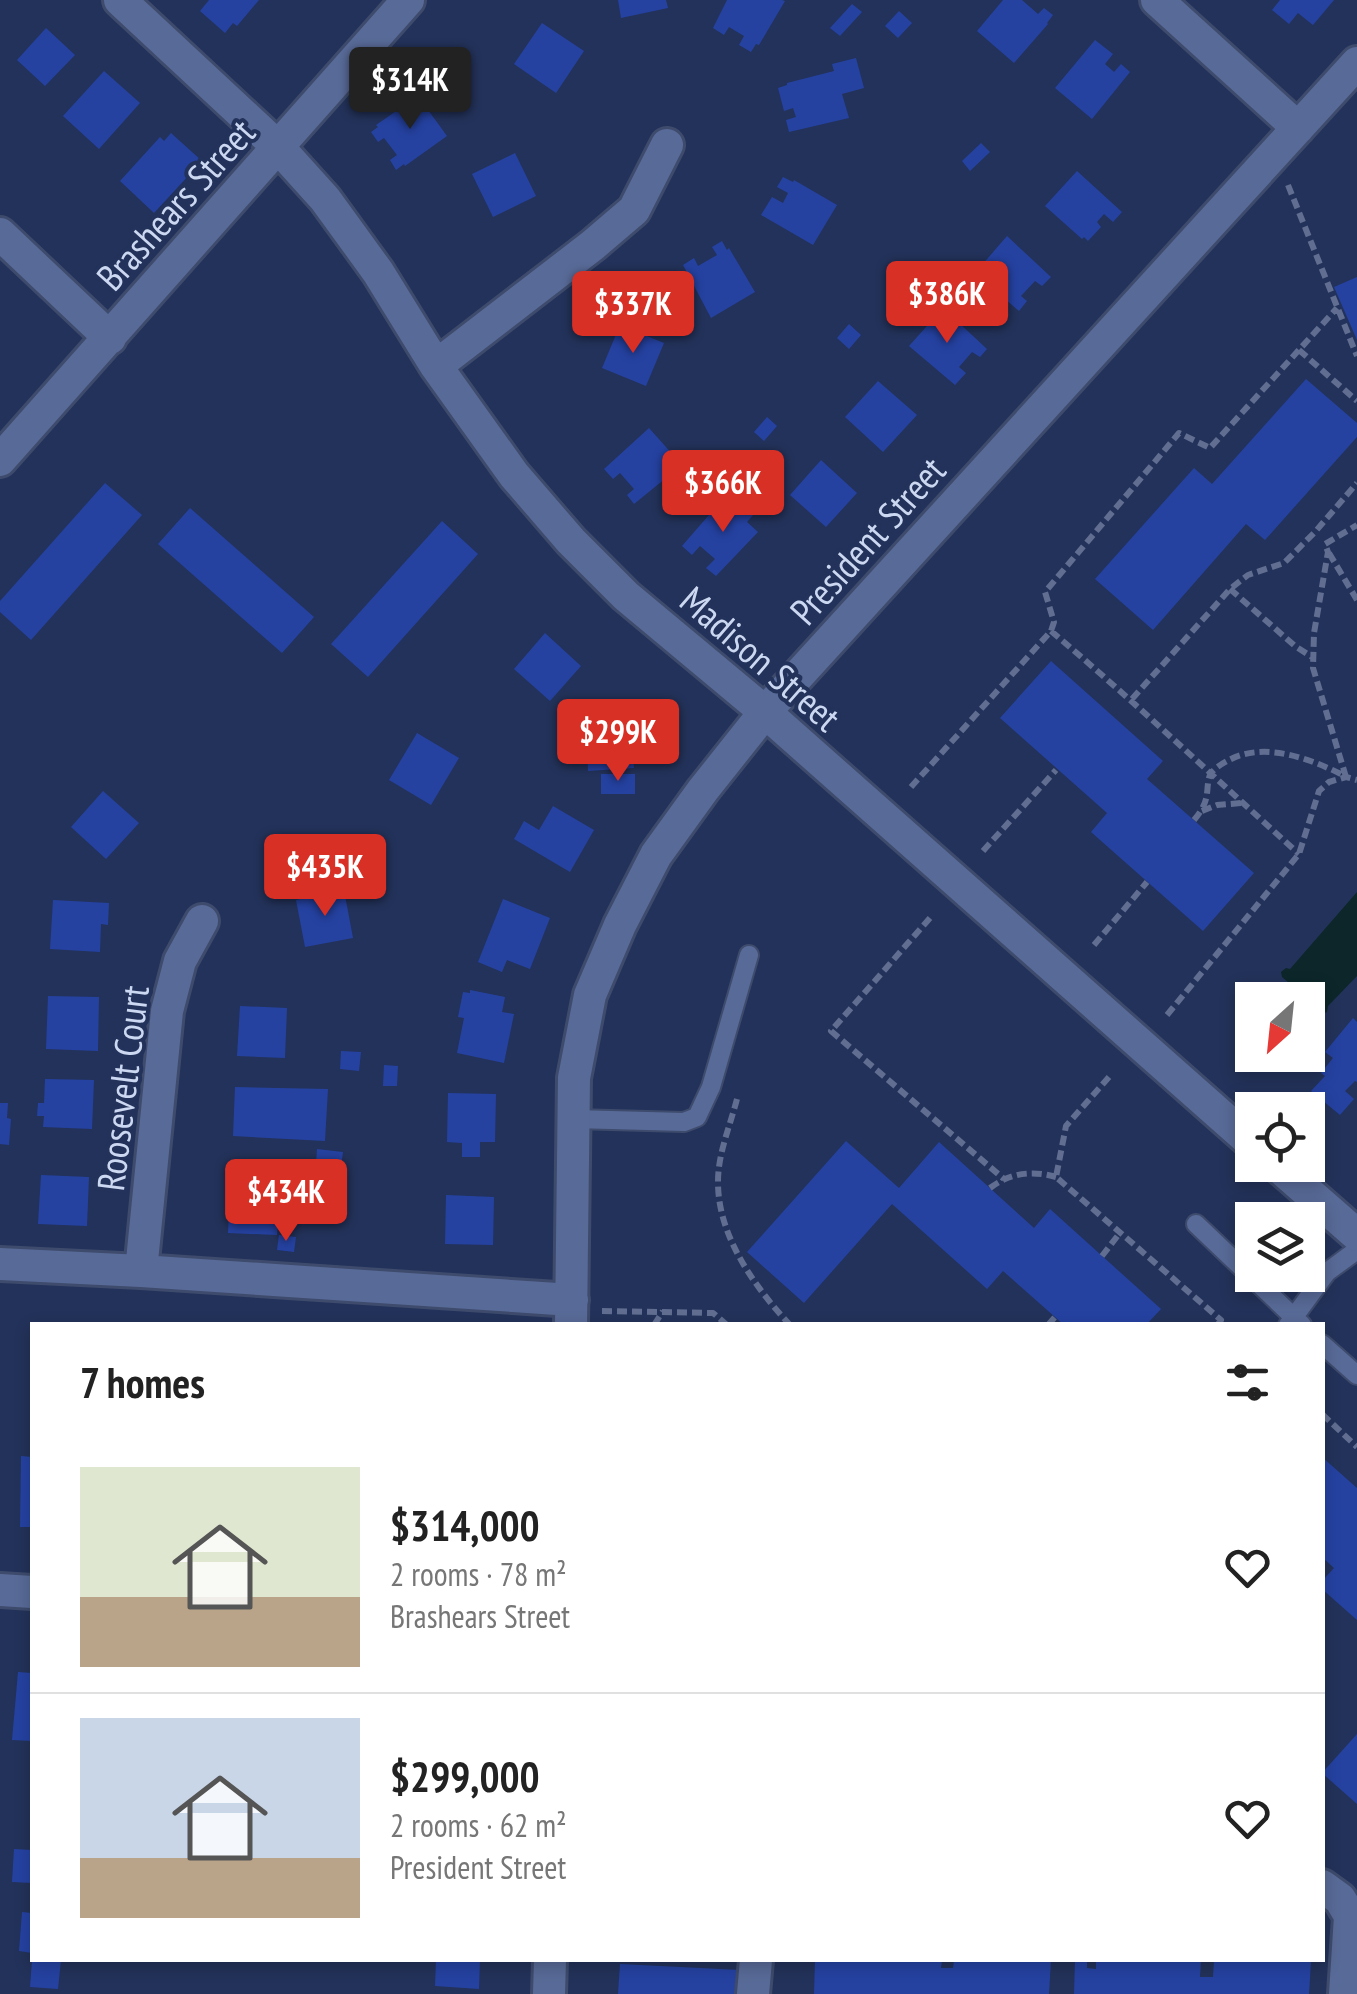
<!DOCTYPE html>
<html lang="en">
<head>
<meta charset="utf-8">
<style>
	body { margin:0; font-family:"PT Sans Narrow",sans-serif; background:#f2f2f2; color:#222; height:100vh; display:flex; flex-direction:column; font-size:38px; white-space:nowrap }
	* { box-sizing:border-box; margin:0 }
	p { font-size:32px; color:#767676 }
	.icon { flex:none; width:55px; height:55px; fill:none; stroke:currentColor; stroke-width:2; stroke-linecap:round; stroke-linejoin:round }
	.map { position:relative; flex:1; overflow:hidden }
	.panel { position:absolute; left:30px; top:1322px; width:1295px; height:640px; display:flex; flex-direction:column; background:#fff; border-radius:0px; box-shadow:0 5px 15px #0003 }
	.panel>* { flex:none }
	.needle { width:65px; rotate:207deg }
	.buttons { position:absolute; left:1235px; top:982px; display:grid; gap:20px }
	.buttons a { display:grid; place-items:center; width:90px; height:90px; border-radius:0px; background:#fff; box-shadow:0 5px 15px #0003; font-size:50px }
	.price { position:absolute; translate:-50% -85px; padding:0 22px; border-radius:10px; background:#d93025; color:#fff; font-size:32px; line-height:65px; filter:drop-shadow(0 2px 5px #0008) }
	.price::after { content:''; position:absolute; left:50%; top:60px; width:30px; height:22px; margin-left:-15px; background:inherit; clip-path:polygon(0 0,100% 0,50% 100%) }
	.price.selected { background:#222; color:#fff }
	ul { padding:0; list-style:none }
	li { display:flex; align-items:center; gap:30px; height:250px; padding:0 50px }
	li+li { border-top:2px solid #e0e0e0 }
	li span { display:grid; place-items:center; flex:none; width:280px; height:200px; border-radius:0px; color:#555 }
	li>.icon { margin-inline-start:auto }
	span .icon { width:120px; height:120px; fill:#fffc; stroke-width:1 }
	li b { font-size:42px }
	h2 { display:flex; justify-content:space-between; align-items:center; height:120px; padding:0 50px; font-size:42px }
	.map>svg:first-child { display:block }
	.water { fill:#0c2629 }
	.building { fill:#2542a1 }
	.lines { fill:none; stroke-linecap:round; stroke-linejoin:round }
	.service-casing { stroke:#3e4b6d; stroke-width:22 }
	.minor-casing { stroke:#3e4b6d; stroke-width:38 }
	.path { stroke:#616e91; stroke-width:6; stroke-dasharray:10 5; stroke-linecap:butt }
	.service { stroke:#586a97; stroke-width:18 }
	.minor { stroke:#586a97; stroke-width:32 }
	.labels { text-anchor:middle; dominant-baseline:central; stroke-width:8; stroke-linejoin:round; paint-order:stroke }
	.street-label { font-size:38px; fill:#ccd8f1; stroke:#23325a }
</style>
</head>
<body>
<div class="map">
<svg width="1357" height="1994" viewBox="0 0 1357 1994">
	<rect width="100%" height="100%" fill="#23325a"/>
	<path class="water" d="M 1357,892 L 1357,976 L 1328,1006 L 1327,1012 L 1324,1013 L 1282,977 L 1281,972 L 1286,968 L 1290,969 Z"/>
	<path class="building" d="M 209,0 L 259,0 L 237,26 L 233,23 L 225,33 L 200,11 Z
		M 618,0 L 666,0 L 668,8 L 621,18 Z
		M 727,0 L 782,0 L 785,1 L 759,45 L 756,44 L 751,52 L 739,45 L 744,36 L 729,27 L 724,35 L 713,28 Z
		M 1003,0 L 1022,0 L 1038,14 L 1044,8 L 1053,15 L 1047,23 L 1048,24 L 1014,63 L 977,31 Z
		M 1280,0 L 1334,0 L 1313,25 L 1298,13 L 1289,24 L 1283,19 L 1272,10 Z
		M 852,4 L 862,12 L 840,36 L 830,28 Z
		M 899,11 L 912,23 L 898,38 L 885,26 Z
		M 542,23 L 584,51 L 556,93 L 514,64 Z
		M 46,28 L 75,55 L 45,86 L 17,60 Z
		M 1095,40 L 1113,54 L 1105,64 L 1114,72 L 1121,64 L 1130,72 L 1092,119 L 1055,88 Z
		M 856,58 L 864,88 L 842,94 L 849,118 L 789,132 L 786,120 L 796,117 L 793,108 L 784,111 L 778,88 L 787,85 L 787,83 L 834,71 L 832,64 Z
		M 104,71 L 140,103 L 99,149 L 63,116 Z
		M 418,96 L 447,136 L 405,166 L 404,164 L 396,170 L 390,160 L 397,155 L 384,138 L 378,142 L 371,132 L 378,127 L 376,125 Z
		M 171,133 L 202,161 L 154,213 L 120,181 L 160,137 L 164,141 Z
		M 981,143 L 990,152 L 970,171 L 962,161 Z
		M 515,153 L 536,196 L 493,217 L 472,174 Z
		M 1077,171 L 1122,212 L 1113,222 L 1104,214 L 1097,222 L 1101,227 L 1088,241 L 1084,237 L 1082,239 L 1045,206 Z
		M 783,177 L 793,182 L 794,180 L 837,205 L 813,245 L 761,215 L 772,197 L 783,203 L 788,193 L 777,187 Z
		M 1007,236 L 1051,277 L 1042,286 L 1035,281 L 1021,296 L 1027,301 L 1019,311 L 975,273 Z
		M 722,241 L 727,250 L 729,248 L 755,292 L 711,318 L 683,265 L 694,258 L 698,266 L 717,255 L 712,247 Z
		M 1357,277 L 1357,340 L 1334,287 Z
		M 943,308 L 987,349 L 980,357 L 972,352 L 959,367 L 966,373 L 955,385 L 909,346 Z
		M 849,324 L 861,335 L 849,349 L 837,338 Z
		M 620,325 L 664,343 L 646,386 L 602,368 Z
		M 1306,379 L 1357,423 L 1357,437 L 1265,540 L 1246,524 L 1153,630 L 1095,579 L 1194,468 L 1212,484 Z
		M 878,381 L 917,415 L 883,452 L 845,417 Z
		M 767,417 L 777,426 L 764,441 L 754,432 Z
		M 649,428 L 682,465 L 634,504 L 627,495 L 634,489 L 620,473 L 613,479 L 604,469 Z
		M 821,460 L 857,493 L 826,527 L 790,495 Z
		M 105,483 L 142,515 L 31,640 L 0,612 L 0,601 Z
		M 722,500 L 733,509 L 741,501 L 754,514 L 747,522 L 758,532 L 716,576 L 706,568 L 715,559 L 700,546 L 692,555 L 682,546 Z
		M 190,508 L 314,617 L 282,653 L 158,544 Z
		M 442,521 L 478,554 L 368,677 L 331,644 Z
		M 545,633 L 581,666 L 550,701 L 514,669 Z
		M 1051,661 L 1163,761 L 1147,779 L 1254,873 L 1203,931 L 1091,832 L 1107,813 L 1000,718 Z
		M 631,720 L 632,736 L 641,736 L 642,753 L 633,754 L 634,768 L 588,771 L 586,723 Z
		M 417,733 L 459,758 L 431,805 L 389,780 Z
		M 601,774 L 635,774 L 635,794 L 601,794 Z
		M 103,791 L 139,823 L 106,859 L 71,827 Z
		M 553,806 L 594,830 L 570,872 L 514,839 L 524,821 L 539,830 Z
		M 344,890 L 353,938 L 305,947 L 296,900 Z
		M 503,899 L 550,918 L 530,969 L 507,960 L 502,972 L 478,962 Z
		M 53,900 L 109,903 L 108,925 L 101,924 L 100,952 L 50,949 Z
		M 470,990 L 505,997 L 502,1012 L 514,1014 L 504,1063 L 457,1053 L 464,1018 L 458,1017 L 463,992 L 470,993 Z
		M 48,996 L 99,997 L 98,1051 L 46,1049 Z
		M 240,1006 L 287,1008 L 285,1058 L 237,1056 Z
		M 1353,1018 L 1357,1022 L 1357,1082 L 1355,1081 L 1345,1091 L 1354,1099 L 1340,1115 L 1311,1091 L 1325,1076 L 1321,1073 L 1333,1058 L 1325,1052 Z
		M 341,1051 L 361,1052 L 359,1071 L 340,1069 Z
		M 384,1065 L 398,1066 L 397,1086 L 383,1086 Z
		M 45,1079 L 94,1080 L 92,1129 L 43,1127 L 44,1116 L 37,1116 L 38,1103 L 44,1103 Z
		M 235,1087 L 328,1089 L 325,1141 L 233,1136 Z
		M 448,1093 L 496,1094 L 495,1142 L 480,1142 L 480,1157 L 462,1157 L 462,1143 L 447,1142 Z
		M 0,1103 L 8,1103 L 7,1118 L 11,1119 L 9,1145 L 0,1144 Z
		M 846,1141 L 899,1188 L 939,1142 L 1034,1228 L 1050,1209 L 1161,1309 L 1146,1325 L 1064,1325 L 1003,1271 L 987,1289 L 892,1204 L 804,1303 L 747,1252 Z
		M 317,1149 L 343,1152 L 341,1166 L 316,1164 Z
		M 41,1175 L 89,1177 L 87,1226 L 38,1224 Z
		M 230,1184 L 279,1186 L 279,1191 L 297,1192 L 296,1222 L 278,1221 L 277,1235 L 228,1233 Z
		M 446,1195 L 494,1197 L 493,1245 L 445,1244 Z
		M 279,1235 L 296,1237 L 294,1252 L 277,1250 Z
		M 21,1456 L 32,1457 L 32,1527 L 20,1527 Z
		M 1322,1457 L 1357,1488 L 1357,1620 L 1322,1589 L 1322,1581 L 1334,1568 L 1322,1557 Z
		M 18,1672 L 32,1673 L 32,1741 L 12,1740 Z
		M 1357,1734 L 1357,1804 L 1322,1773 Z
		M 14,1849 L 32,1850 L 32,1883 L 12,1882 Z
		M 22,1912 L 32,1913 L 32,1953 L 19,1951 Z
		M 32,1960 L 61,1960 L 58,1989 L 30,1987 Z
		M 436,1960 L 480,1960 L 479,1989 L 435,1986 Z
		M 815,1960 L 942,1960 L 941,1968 L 953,1968 L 954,1960 L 1051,1960 L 1049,1994 L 814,1994 Z
		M 1075,1960 L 1087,1960 L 1087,1968 L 1096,1969 L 1096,1960 L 1201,1960 L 1200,1977 L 1213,1977 L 1214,1960 L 1311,1961 L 1309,1994 L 1074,1994 Z
		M 620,1964 L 740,1970 L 739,1994 L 618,1994 Z"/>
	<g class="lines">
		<defs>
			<path id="service" d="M 574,1119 L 684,1122 L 697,1117 L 711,1087 L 749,955
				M 1196,1224 L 1302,1325
				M 1288,1325 L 1327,1272 L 1357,1250
				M 1322,1344 L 1357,1375"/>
			<path id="minor" d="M 120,0 L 279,148 L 325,199 L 378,272 L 436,366 L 514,475 L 571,541 L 626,596 L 765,712 L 1252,1143
				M 1157,0 L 1298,128
				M 0,234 L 110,338
				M 436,366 L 593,245 L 634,210 L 667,145
				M 0,460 L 408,0
				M 1277,1165 L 1357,1235
				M 0,1264 L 141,1271 L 572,1300
				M 141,1271 L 167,1011 L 180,961 L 202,921
				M 571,1325 L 574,1078 L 590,995 L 620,925 L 656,855 L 703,790 L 765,712 L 1357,63
				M 0,1590 L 32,1592
				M 1322,1886 L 1340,1899 L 1350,1916 L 1345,1994
				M 549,1994 L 550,1960
				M 753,1994 L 756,1960"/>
		</defs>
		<use href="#service" class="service-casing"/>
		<use href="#minor" class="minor-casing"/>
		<path class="path" d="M 1288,185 L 1357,356
			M 1299,350 L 1357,401
			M 1329,553 L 1357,600
			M 1230,589 L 1295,646 L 1312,657
			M 1051,631 C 1136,703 1216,779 1299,854
			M 1132,699 L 1230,589 L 1248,575 L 1284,563 L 1315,532 L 1357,483
			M 1346,777 L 1313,668 L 1314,633 L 1328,552 L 1325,544 L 1357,525
			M 911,787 L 1051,631 L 1054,622 L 1045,592 L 1179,433 L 1210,448 L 1337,308
			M 1202,811 L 1217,805 L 1242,803
			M 1194,820 C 1199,814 1204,807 1206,799 C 1208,792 1207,782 1210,775 C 1213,769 1223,763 1229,760 C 1265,741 1311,759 1345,776
			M 983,851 L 1056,770
			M 930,918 L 831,1031 L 1004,1179
			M 1094,945 L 1147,882
			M 1167,1015 L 1299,854 L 1319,791 L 1329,782 L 1346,777 L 1357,780
			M 1109,1077 L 1066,1126 L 1056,1177 L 1221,1320 L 1216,1325
			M 737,1099 C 731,1122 722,1144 719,1167 C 711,1227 752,1284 790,1325
			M 990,1188 C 1010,1173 1032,1170 1056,1177
			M 1102,1256 L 1119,1234
			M 602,1311 L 713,1313 L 727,1325
			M 654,1325 L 663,1311
			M 1048,1325 L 1055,1317
			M 1322,1414 L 1357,1447"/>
		<use href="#service" class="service"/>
		<use href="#minor" class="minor"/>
	</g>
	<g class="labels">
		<g class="street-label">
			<text transform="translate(175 204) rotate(-48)">Brashears Street</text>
			<text transform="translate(867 540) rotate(-48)">President Street</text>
			<text transform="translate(761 658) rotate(41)">Madison Street</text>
			<text transform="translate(122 1088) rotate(-83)">Roosevelt Court</text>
		</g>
	</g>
</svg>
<div class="buttons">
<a><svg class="needle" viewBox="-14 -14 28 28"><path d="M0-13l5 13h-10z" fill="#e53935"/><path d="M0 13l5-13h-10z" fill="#767676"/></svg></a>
<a><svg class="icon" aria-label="locate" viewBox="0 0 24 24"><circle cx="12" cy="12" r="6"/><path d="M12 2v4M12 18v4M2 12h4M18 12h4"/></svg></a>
<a><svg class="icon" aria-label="layers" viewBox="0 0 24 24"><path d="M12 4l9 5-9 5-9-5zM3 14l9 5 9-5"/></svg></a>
</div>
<b class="price selected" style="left:410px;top:132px">$314K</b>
<b class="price" style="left:947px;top:346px">$386K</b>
<b class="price" style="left:633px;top:356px">$337K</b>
<b class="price" style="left:723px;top:535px">$366K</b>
<b class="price" style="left:618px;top:784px">$299K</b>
<b class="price" style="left:325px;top:919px">$435K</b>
<b class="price" style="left:286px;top:1244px">$434K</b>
<section class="panel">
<h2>7 homes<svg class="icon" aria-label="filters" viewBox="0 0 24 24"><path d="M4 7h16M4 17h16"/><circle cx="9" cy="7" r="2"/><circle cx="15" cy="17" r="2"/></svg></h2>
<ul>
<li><span style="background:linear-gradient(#dfe7d0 65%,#b9a48a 0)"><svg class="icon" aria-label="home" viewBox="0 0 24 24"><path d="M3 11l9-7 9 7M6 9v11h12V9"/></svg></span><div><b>$314,000</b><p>2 rooms · 78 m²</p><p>Brashears Street</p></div><svg class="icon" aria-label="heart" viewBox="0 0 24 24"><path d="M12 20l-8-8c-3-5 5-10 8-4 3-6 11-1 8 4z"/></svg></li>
<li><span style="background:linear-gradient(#c9d6e8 70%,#b9a48a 0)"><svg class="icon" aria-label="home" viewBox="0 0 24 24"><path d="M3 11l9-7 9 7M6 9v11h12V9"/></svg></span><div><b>$299,000</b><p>2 rooms · 62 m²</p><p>President Street</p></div><svg class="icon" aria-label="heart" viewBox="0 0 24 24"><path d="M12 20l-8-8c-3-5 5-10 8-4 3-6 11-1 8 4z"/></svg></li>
</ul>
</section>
</div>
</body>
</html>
